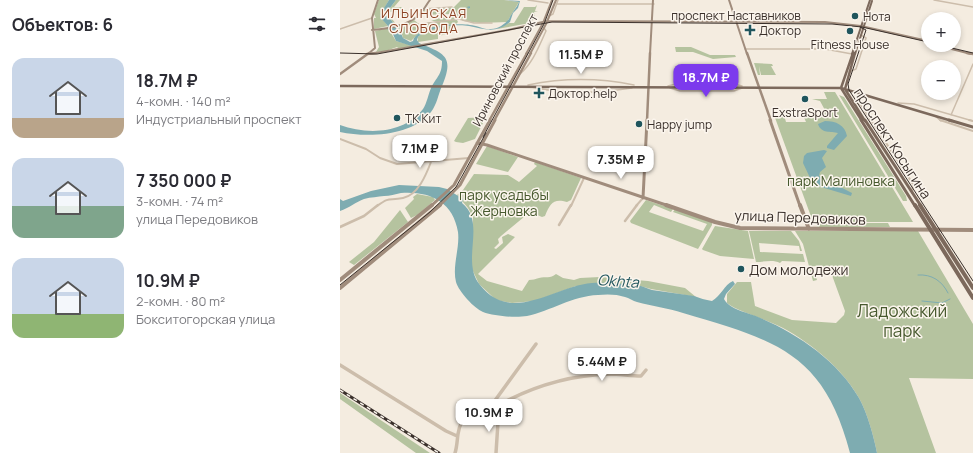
<!DOCTYPE html>
<html lang="ru">
<head>
<meta charset="utf-8">
<style>
	body { margin:0; font-family:Manrope,sans-serif; background:#f7f7f7; color:#2b2b33; height:100vh; display:flex; flex-direction:column; font-size:15px; white-space:nowrap }
	* { box-sizing:border-box; margin:0 }
	p { font-size:13px; color:#7c7c81 }
	.icon { flex:none; width:22px; height:22px; fill:none; stroke:currentColor; stroke-width:2; stroke-linecap:round; stroke-linejoin:round }
	.map { position:relative; flex:1; overflow:hidden }
	.details { display:flex; flex-direction:column; background:#fff; width:340px }
	.details>* { flex:none }
	.buttons { position:absolute; left:581px; top:12px; display:grid; gap:8px }
	.buttons a { display:grid; place-items:center; width:40px; height:40px; border-radius:50%; background:#fff; box-shadow:0 2px 6px #0003; font-size:20px }
	.price { position:absolute; translate:-50% -34px; padding:0 9px; border-radius:8px; background:#fff; color:#222; font-size:13px; line-height:26px; filter:drop-shadow(0 1px 2px #0008) }
	.price::after { content:''; position:absolute; left:50%; top:24px; width:12px; height:9px; margin-left:-6px; background:inherit; clip-path:polygon(0 0,100% 0,50% 100%) }
	.price.selected { background:#7c3aed; color:#fff }
	ul { padding:0; list-style:none }
	li { display:flex; align-items:center; gap:12px; height:100px; padding:0 12px }
	li span { display:grid; place-items:center; flex:none; width:112px; height:80px; border-radius:12px; color:#555 }
	li>.icon { margin-inline-start:auto }
	span .icon { width:48px; height:48px; fill:#fffc; stroke-width:1 }
	li b { font-size:17px }
	h2 { display:flex; justify-content:space-between; align-items:center; height:48px; padding:0 12px; font-size:17px }
	main { display:flex; flex:1; min-height:0 }
	.map>svg:first-child { display:block }
	.green { fill:#b5c39f }
	.water { fill:#7eacb1 }
	.lines { fill:none; stroke-linecap:round; stroke-linejoin:round }
	.stream { stroke:#7eacb1; stroke-width:1 }
	.street-far3 { stroke:#ccbdab; stroke-width:1.5 }
	.street-far2 { stroke:#ccbdab; stroke-width:2 }
	.street-far1 { stroke:#ccbdab; stroke-width:2.5 }
	.street { stroke:#ccbdab; stroke-width:3.5 }
	.secondary-far3 { stroke:#a08c7c; stroke-width:2 }
	.secondary-far2 { stroke:#a08c7c; stroke-width:2.5 }
	.secondary-far1 { stroke:#a08c7c; stroke-width:3 }
	.secondary { stroke:#a08c7c; stroke-width:4 }
	.primary-far3 { stroke:#7c695c; stroke-width:2 }
	.primary-far2 { stroke:#7c695c; stroke-width:2.5 }
	.primary-far1 { stroke:#7c695c; stroke-width:3 }
	.primary { stroke:#7c695c; stroke-width:4 }
	.tram { stroke:#3a302b; stroke-width:1 }
	.rail-casing { stroke:#3a302b; stroke-width:3 }
	.rail { stroke:#fbf5ed; stroke-width:1.5; stroke-dasharray:4; stroke-linecap:butt }
	.poi-dot { fill:#1f555d; stroke:#fbf5ed; stroke-width:1.5 }
	.labels { text-anchor:middle; dominant-baseline:central; stroke-width:3; stroke-linejoin:round; paint-order:stroke }
	.far-street-label { font-size:12px; fill:#3a302b; stroke:#fbf5ed }
	.far-poi-label { font-size:12px; fill:#3a302b; stroke:#fbf5ed; text-anchor:start }
	.far-neighbourhood-label { font-size:13px; letter-spacing:1px; fill:#8b4222; stroke:#fbf5ed }
	.street-label { font-size:14px; fill:#3a302b; stroke:#fbf5ed }
	.park-label { font-size:14px; fill:#47592e; stroke:#fbf5ed }
	.poi-label { font-size:14px; fill:#3a302b; stroke:#fbf5ed; text-anchor:start }
	.water-label { font-size:15px; font-style:italic; fill:#1f555d; stroke:#fbf5ed }
	.near-park-label { font-size:17px; fill:#47592e; stroke:#fbf5ed }
</style>
</head>
<body>
<main>
<section class="details">
<h2>Объектов: 6<svg class="icon" aria-label="filters" viewBox="0 0 24 24"><path d="M4 7h16M4 17h16"/><circle cx="9" cy="7" r="2"/><circle cx="15" cy="17" r="2"/></svg></h2>
<ul>
<li><span style="background:linear-gradient(#c9d6e8 75%,#b9a48a 0)"><svg class="icon" aria-label="home" viewBox="0 0 24 24"><path d="M3 11l9-7 9 7M6 9v11h12V9"/></svg></span><div><b>18.7M ₽</b><p>4-комн. · 140 m²</p><p>Индустриальный проспект</p></div></li>
<li><span style="background:linear-gradient(#c9d6e8 60%,#7fa58c 0)"><svg class="icon" aria-label="home" viewBox="0 0 24 24"><path d="M3 11l9-7 9 7M6 9v11h12V9"/></svg></span><div><b>7 350 000 ₽</b><p>3-комн. · 74 m²</p><p>улица Передовиков</p></div></li>
<li><span style="background:linear-gradient(#c9d6e8 70%,#8fb573 0)"><svg class="icon" aria-label="home" viewBox="0 0 24 24"><path d="M3 11l9-7 9 7M6 9v11h12V9"/></svg></span><div><b>10.9M ₽</b><p>2-комн. · 80 m²</p><p>Бокситогорская улица</p></div></li>
</ul>
</section>
<div class="map">
<svg width="633" height="453" viewBox="0 0 633 453">
	<rect width="100%" height="100%" fill="#f4ece0"/>
	<path class="green" d="M 39,0 L 49,0 L 40,16 L 48,26 L 34,29 L 34,15 L 34,18 L 36,18 L 34,14 Z
		M 56,0 L 60,0 L 54,7 L 62,7 L 60,10 L 66,10 L 68,13 L 77,12 L 81,8 C 74,17 70,17 60,15 L 60,11 L 50,12 L 49,15 L 56,24 L 55,25 L 47,15 L 47,12 Z
		M 121,0 L 164,0 L 179,2 L 167,22 L 140,23 L 123,21 L 122,20 L 123,18 L 117,20 L 118,22 L 116,24 L 101,26 L 80,32 L 71,41 L 63,38 L 61,31 L 56,26 L 74,20 L 79,24 L 99,21 L 91,21 L 105,16 L 110,18 L 113,15 L 112,14 L 81,15 L 85,13 L 83,12 L 85,9 L 114,7 Z
		M 197,5 L 195,11 L 198,11 L 194,12 L 195,17 L 190,23 L 157,29 L 169,23 L 174,23 L 184,7 L 195,7 Z
		M 115,26 L 113,33 L 98,36 L 98,39 L 78,42 L 78,37 C 86,28 103,26 115,26 Z
		M 48,28 L 56,41 L 74,46 L 49,50 L 58,48 L 57,47 L 46,51 L 36,52 L 39,47 L 35,31 Z
		M 335,47 L 351,47 L 370,55 L 395,55 L 396,57 L 373,59 L 353,52 L 336,52 Z
		M 414,63 L 432,64 L 433,66 L 431,66 L 436,75 L 421,75 L 419,66 L 420,75 L 418,75 Z
		M 484,92 L 495,92 L 573,222 L 473,222 L 434,115 L 444,115 L 446,122 L 466,122 L 463,115 L 484,115 L 483,112 L 486,112 L 480,101 L 472,99 L 487,99 Z
		M 499,95 L 504,97 L 566,196 L 567,201 L 563,201 Z
		M 146,117 L 135,139 L 123,143 L 116,142 L 114,141 L 128,118 Z
		M 147,146 L 178,157 L 168,172 L 136,164 Z
		M 195,162 L 241,178 L 231,200 L 227,202 C 213,198 210,204 205,216 L 202,217 L 190,212 L 161,236 L 158,239 L 159,243 L 154,248 L 156,249 L 163,243 L 162,237 L 168,234 L 175,237 L 138,274 L 147,281 L 182,291 L 189,280 C 193,280 195,279 199,278 C 206,276 210,279 216,274 L 223,278 L 234,280 L 240,278 L 260,277 L 308,281 L 345,288 L 356,297 L 311,289 L 300,286 L 236,286 L 195,301 L 172,303 L 156,300 L 139,284 L 132,269 L 131,256 L 133,217 L 128,208 L 117,195 L 123,190 L 134,174 L 168,175 L 179,182 L 197,166 L 194,164 Z
		M 77,194 L 93,197 L 95,200 L 77,215 L 71,218 L 65,208 L 74,199 L 73,197 Z
		M 306,200 L 333,209 L 331,212 L 314,205 L 309,212 L 363,231 L 367,224 L 333,212 L 335,209 L 372,222 L 372,225 L 358,249 L 291,223 L 290,221 Z
		M 60,210 L 68,222 L 14,265 L 9,262 L 34,242 Z
		M 476,223 L 548,223 L 550,227 L 477,227 Z
		M 375,226 L 408,231 L 414,259 L 380,256 L 363,250 L 362,249 Z
		M 409,231 L 451,231 L 459,241 L 462,251 L 460,251 L 459,246 L 419,243 L 420,252 L 463,254 L 465,262 L 442,261 L 440,263 C 433,259 424,262 416,262 Z
		M 455,231 L 578,231 L 633,324 L 633,379 L 569,378 L 596,453 L 537,453 C 534,437 527,412 519,398 C 502,368 472,344 443,328 C 427,319 400,313 387,303 L 387,294 L 397,282 L 411,282 L 415,306 L 452,320 L 496,323 L 504,315 L 505,311 L 489,267 L 473,266 L 477,280 L 473,281 L 463,244 Z
		M 0,393 L 90,453 L 76,453 L 0,399 Z"/>
	<path class="water" d="M 49,0 L 56,0 L 47,12 L 47,15 L 60,31 L 63,38 L 70,42 L 73,41 C 78,25 116,23 130,25 C 137,25 143,30 151,29 C 158,29 165,24 169,19 C 172,12 176,9 179,2 L 164,0 L 180,1 L 178,8 L 173,13 L 170,22 C 155,34 145,29 129,26 C 116,23 87,28 78,37 L 77,40 L 79,43 C 106,54 114,57 102,86 C 98,95 97,104 91,112 C 72,136 28,138 0,132 L 0,125 C 27,135 64,134 83,109 C 87,103 88,95 91,88 C 97,76 102,75 102,61 L 87,51 L 56,41 L 52,32 L 47,29 L 48,26 L 40,17 L 41,13 Z
		M 485,121 C 496,121 505,125 507,136 L 494,150 L 487,148 L 487,146 L 498,133 C 491,131 481,134 478,124 Z
		M 484,150 L 487,151 L 482,158 L 486,167 L 480,172 L 479,176 L 510,192 L 512,193 L 511,196 L 481,187 L 472,182 L 463,163 L 464,156 L 467,153 Z
		M 59,185 L 99,187 L 107,189 L 123,199 L 122,203 C 147,223 120,261 140,285 C 172,325 214,286 252,283 C 264,282 289,284 301,286 C 305,287 308,289 312,290 C 326,292 340,294 354,296 C 360,298 365,300 372,301 C 381,296 384,285 393,281 L 395,284 L 386,294 L 384,299 C 390,310 407,312 418,317 C 457,333 498,361 519,398 C 527,412 534,437 537,453 L 510,453 C 484,352 434,340 343,313 C 328,308 312,306 297,302 C 293,301 289,298 285,297 C 277,294 266,294 258,295 C 232,296 211,311 187,316 C 175,318 154,316 143,312 C 134,308 119,292 116,282 C 112,266 120,248 118,232 C 113,201 89,191 61,193 C 55,194 50,196 44,196 C 38,197 31,197 24,199 C 16,202 9,208 0,211 L 0,199 L 3,201 L 31,191 Z"/>
	<g class="lines">
		<path class="stream" d="M 128,7 L 130,7 L 129,8 Z
			M 578,275 C 592,274 602,281 608,293
			M 582,301 L 602,303 L 610,299"/>
		<path class="street-far3" d="M 188,0 L 208,3
			M 594,0 L 633,7
			M 217,4 L 314,4
			M 84,9 L 112,7
			M 209,16 L 213,14 L 218,0
			M 58,25 L 66,26 L 119,19 L 134,23 L 152,23
			M 0,29 L 32,18
			M 405,49 L 485,49 L 512,54
			M 509,72 L 516,69 L 526,38 L 521,35
			M 180,74 C 193,63 199,46 206,31 L 204,28
			M 188,85 C 222,78 260,78 294,85
			M 328,86 C 351,79 379,79 402,86
			M 191,87 C 223,94 260,93 292,88
			M 330,88 L 340,91 L 394,91 L 402,88
			M 513,101 L 521,105 L 531,121
			M 558,103 L 574,104 L 633,121
			M 611,115 L 633,64
			M 595,116 L 601,121"/>
		<path class="street-far2" d="M 531,120 L 573,184 L 572,193
			M 600,120 L 633,131
			M 629,120 L 633,121
			M 0,139 L 26,149 L 40,158 L 57,164 L 129,158
			M 37,206 C 51,196 48,201 63,198 C 78,195 86,175 91,162
			M 231,206 L 244,178
			M 296,206 L 303,198"/>
		<path class="street-far1" d="M 285,221 L 297,205
			M 219,225 L 231,205
			M 0,227 L 24,216 L 38,205"/>
		<path class="street" d="M 0,365 L 106,431 L 117,436
			M 151,406 L 157,406 L 158,422 L 156,453
			M 157,406 C 191,387 231,375 270,374 C 280,374 291,376 301,376 L 306,370
			M 115,453 C 117,447 117,441 118,434 C 121,414 133,409 151,406 L 196,344"/>
		<path class="secondary-far3" d="M 389,0 L 407,54
			M 32,30 C 47,29 66,26 78,16 C 83,12 86,5 90,0
			M 596,45 L 631,54
			M 28,54 L 35,48 L 32,18 L 38,0
			M 30,54 L 168,30 L 207,21 L 485,22 L 521,26 L 588,41
			M 186,54 L 203,23 L 212,0
			M 190,54 L 206,24 L 216,0
			M 310,54 L 313,0"/>
		<path class="secondary-far2" d="M 407,53 L 431,121
			M 627,53 L 633,54
			M 27,54 L 36,53
			M 0,74 L 29,53
			M 149,121 L 187,53
			M 154,121 L 191,53
			M 307,121 L 310,53"/>
		<path class="secondary-far1" d="M 430,120 L 460,206
			M 137,143 L 147,145 L 329,206
			M 303,198 L 307,120
			M 91,206 L 114,185 L 150,120
			M 99,206 L 120,185 L 155,120"/>
		<path class="secondary" d="M 326,205 L 375,222 L 400,228 L 633,230
			M 460,205 L 469,229
			M 0,280 L 92,205
			M 0,288 L 100,205"/>
		<path class="primary-far3" d="M 512,54 L 530,0
			M 515,54 L 532,1"/>
		<path class="primary-far2" d="M 513,53 L 501,88 L 522,121
			M 515,53 L 505,89 L 525,121
			M 0,86 L 501,88 L 612,121"/>
		<path class="primary-far1" d="M 521,120 L 575,206
			M 525,120 L 581,206
			M 609,120 L 633,127"/>
		<path class="primary" d="M 575,205 L 633,298
			M 580,205 L 633,288"/>
		<path class="tram" d="M 520,27 L 526,30 L 508,84 L 509,90 L 633,281
			M 599,45 L 633,53
			M 0,53 L 37,54 L 212,22 L 492,24 L 522,27 L 588,42
			M 143,137 L 204,24 L 213,0
			M 0,285 L 90,212 L 116,187 L 146,133"/>
		<defs>
			<path id="rail" d="M 0,390 L 99,453"/>
		</defs>
		<use href="#rail" class="rail-casing"/>
		<use href="#rail" class="rail"/>
	</g>
	<g class="poi-dot">
		<circle cx="515" cy="16" r="4"/>
		<path d="M408 24h4v4h4v4h-4v4h-4v-4h-4v-4h4z"/>
		<circle cx="510" cy="31" r="4"/>
		<path d="M197 87h4v4h4v4h-4v4h-4v-4h-4v-4h4z"/>
		<circle cx="465" cy="99" r="4"/>
		<circle cx="57" cy="118" r="4"/>
		<circle cx="299" cy="124" r="4"/>
		<circle cx="401" cy="269" r="4"/>
	</g>
	<g class="labels">
		<g class="far-street-label">
			<text x="396" y="15">проспект Наставников</text>
			<text transform="translate(165 70) rotate(-62)">Ириновский проспект</text>
		</g>
		<g class="far-poi-label">
			<text x="523" y="16">Нота</text>
			<text x="419" y="30">Доктор</text>
			<text x="510" y="44" text-anchor="middle">Fitness House</text>
			<text x="208" y="93">Доктор.help</text>
			<text x="465" y="112" text-anchor="middle">ExstraSport</text>
			<text x="65" y="118">ТК Кит</text>
			<text x="307" y="124">Happy jump</text>
		</g>
		<g class="far-neighbourhood-label">
			<text x="84" y="13">ИЛЬИНСКАЯ<tspan x="84" dy="15">СЛОБОДА</tspan></text>
		</g>
		<g class="street-label">
			<text transform="translate(553 143) rotate(57)">проспект Косыгина</text>
			<text transform="translate(460 217) rotate(2)">улица Передовиков</text>
		</g>
		<g class="park-label">
			<text x="501" y="180">парк Малиновка</text>
			<text x="164" y="194">парк усадьбы<tspan x="164" dy="16">Жерновка</tspan></text>
		</g>
		<g class="poi-label">
			<text x="409" y="269">Дом молодежи</text>
		</g>
		<g class="water-label">
			<text transform="translate(278 281) rotate(4)">Okhta</text>
		</g>
		<g class="near-park-label">
			<text x="562" y="310">Ладожский<tspan x="562" dy="20">парк</tspan></text>
		</g>
	</g>
</svg>
<div class="buttons">
<a>+</a>
<a>−</a>
</div>
<b class="price" style="left:241px;top:75px">11.5M ₽</b>
<b class="price selected" style="left:366px;top:98px">18.7M ₽</b>
<b class="price" style="left:80px;top:169px">7.1M ₽</b>
<b class="price" style="left:281px;top:180px">7.35M ₽</b>
<b class="price" style="left:262px;top:382px">5.44M ₽</b>
<b class="price" style="left:149px;top:433px">10.9M ₽</b>
</div>
</main>
</body>
</html>
